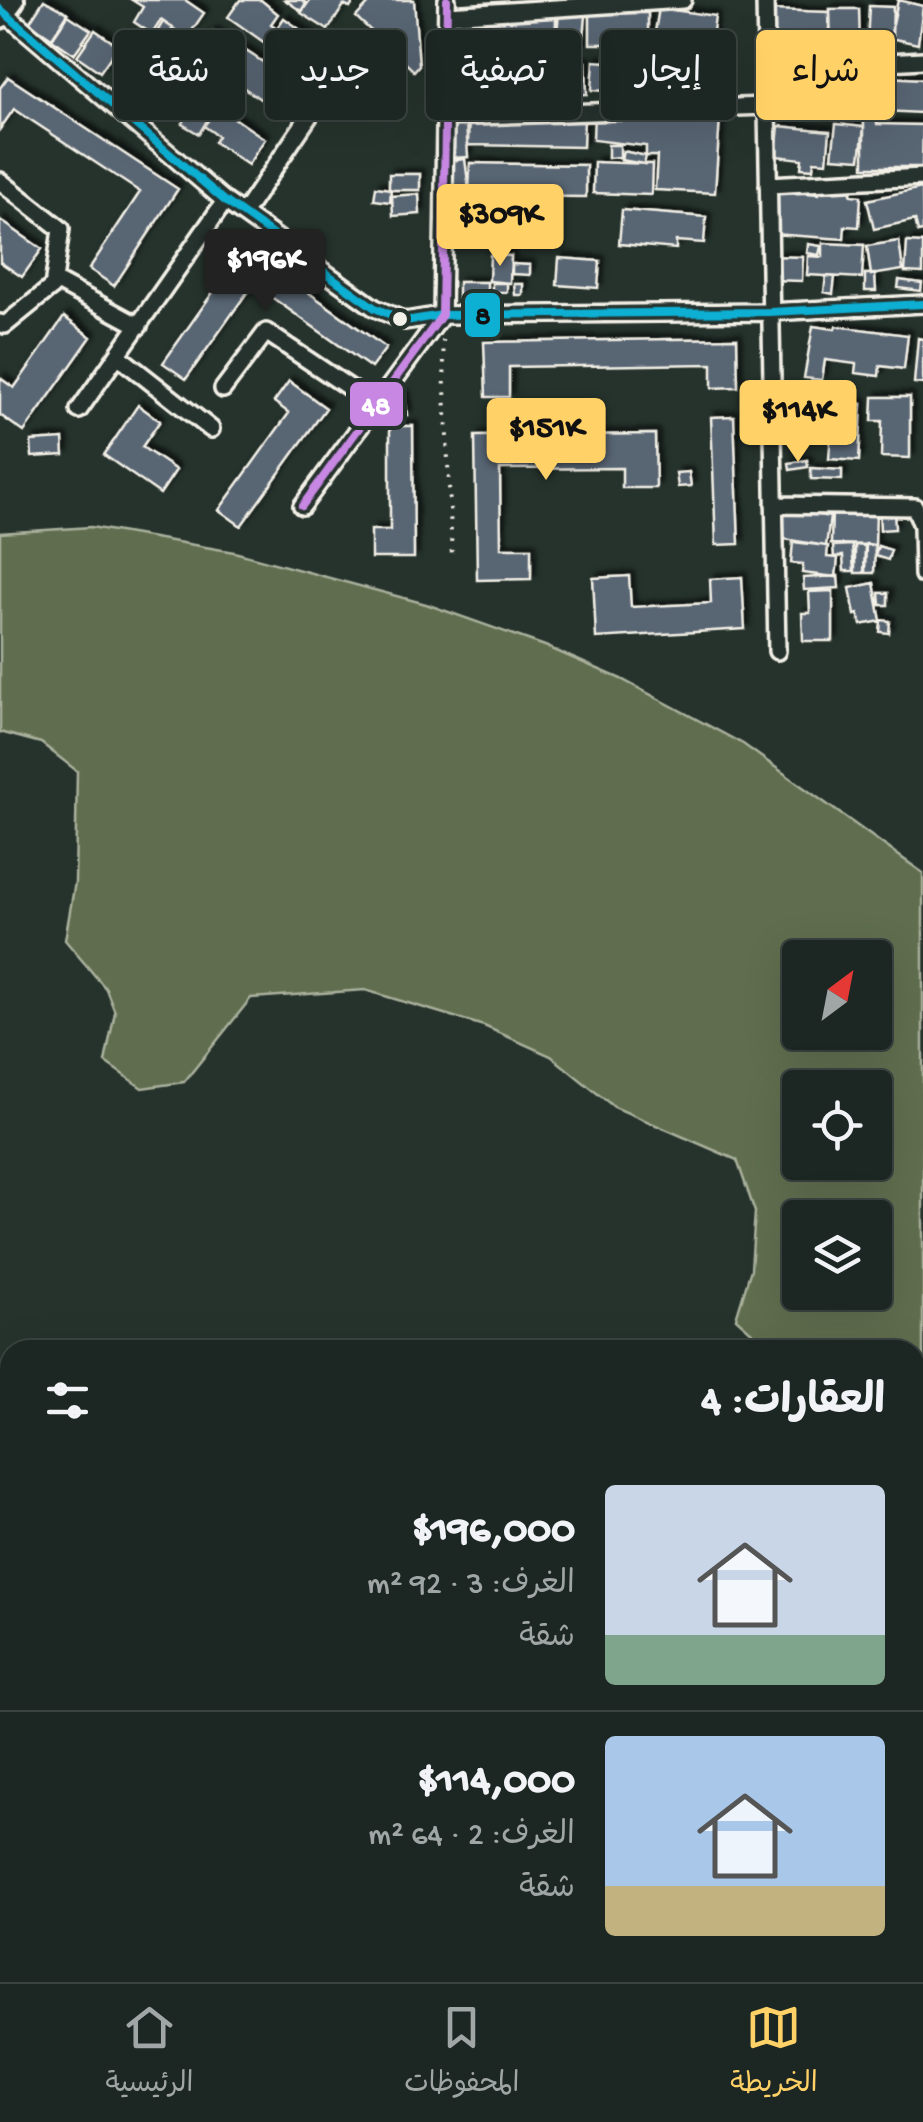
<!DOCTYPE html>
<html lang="ar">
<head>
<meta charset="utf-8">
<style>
	body { margin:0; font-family:"Gochi Hand","Playpen Sans Arabic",sans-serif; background:#252e2a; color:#f1f3f6; direction:rtl; height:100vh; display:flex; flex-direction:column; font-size:38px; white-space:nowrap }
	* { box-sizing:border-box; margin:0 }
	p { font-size:32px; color:#a0a5a5 }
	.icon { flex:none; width:55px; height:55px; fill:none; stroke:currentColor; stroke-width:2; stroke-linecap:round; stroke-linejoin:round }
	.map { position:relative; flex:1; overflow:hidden; direction:ltr }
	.panel { position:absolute; left:0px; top:1340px; width:925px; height:642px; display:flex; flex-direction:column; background:#1c2622; border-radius:30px 30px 0 0; box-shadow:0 10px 40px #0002,0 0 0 2px #3a4340; direction:rtl }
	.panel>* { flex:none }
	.banner { position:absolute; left:30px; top:30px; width:865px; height:90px; direction:rtl; display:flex; gap:20px }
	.needle { width:65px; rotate:32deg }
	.fabs { position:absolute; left:782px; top:940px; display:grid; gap:20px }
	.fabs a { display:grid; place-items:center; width:110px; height:110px; border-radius:10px; background:#1c2622; box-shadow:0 10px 40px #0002,0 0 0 2px #3a4340; font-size:50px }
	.price { position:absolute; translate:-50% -85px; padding:0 22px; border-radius:10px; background:#ffd166; color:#111; font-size:32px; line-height:65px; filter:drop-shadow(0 2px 5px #0008) }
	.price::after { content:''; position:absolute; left:50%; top:60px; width:30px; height:22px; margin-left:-15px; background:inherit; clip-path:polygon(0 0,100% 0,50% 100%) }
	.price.on { background:#222; color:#fff }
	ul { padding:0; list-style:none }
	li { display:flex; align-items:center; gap:30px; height:250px; padding:0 40px }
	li+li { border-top:2px solid #3a4340 }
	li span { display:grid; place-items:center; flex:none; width:280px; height:200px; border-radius:10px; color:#555 }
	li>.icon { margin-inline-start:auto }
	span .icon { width:120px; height:120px; fill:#fffc; stroke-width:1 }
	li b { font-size:42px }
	h2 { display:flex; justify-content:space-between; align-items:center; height:120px; padding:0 40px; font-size:42px }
	.tag { padding:0 35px; border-radius:10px; background:#1c2622; box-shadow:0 10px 40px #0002,0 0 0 2px #3a4340; font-size:35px; line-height:90px }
	.tag.on { background:#ffd166; color:#111 }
	.tab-bar { display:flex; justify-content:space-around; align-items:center; height:140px; border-top:2px solid #3a4340; background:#1c2622; font-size:28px; color:#a0a5a5 }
	.tab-bar a { display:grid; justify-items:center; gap:5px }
	.tab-bar .on { color:#ffd166 }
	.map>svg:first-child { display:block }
	.green { fill:#606e50; stroke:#aab09c; stroke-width:2.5; fill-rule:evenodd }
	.building { fill:#586573; stroke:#f4f1e8; stroke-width:2.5; filter:url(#shadow) }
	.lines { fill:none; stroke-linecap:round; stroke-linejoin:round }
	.street-casing { stroke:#f4f1e8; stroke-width:22 }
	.secondary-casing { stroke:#f4f1e8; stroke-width:30 }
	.path { stroke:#f4f1e8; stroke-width:4; stroke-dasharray:2.5 8; stroke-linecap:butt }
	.street { stroke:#26332d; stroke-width:15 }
	.secondary { stroke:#26332d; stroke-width:22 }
	.bus-1-casing { stroke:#26332d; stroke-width:15 }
	.bus-2-casing { stroke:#26332d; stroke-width:15 }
	.bus-1 { stroke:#0dafd3; stroke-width:8 }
	.bus-2 { stroke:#c787e3; stroke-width:8 }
	.bus-dot { fill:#f4f1e8; stroke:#26332d; stroke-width:4 }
	.line-badge { stroke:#26332d; stroke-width:4 }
	.badge-label { font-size:28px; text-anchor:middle; font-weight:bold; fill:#fff }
	.pale-badge-label { font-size:28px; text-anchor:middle; font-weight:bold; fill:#111 }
</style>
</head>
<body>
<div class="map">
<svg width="923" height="1982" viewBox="0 0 923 1982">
	<defs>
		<filter id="shadow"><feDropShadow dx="4.5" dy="-4.5" stdDeviation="2.5" flood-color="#0009"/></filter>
	</defs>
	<rect width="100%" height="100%" fill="#26332d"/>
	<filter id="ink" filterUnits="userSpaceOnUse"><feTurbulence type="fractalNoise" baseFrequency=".01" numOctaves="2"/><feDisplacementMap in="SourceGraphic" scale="20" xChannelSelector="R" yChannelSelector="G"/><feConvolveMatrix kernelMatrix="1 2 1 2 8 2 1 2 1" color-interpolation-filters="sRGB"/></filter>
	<g filter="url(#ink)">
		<path class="green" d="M 91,527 L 234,552 L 426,604 L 545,646 L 621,679 L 743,744 L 923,873 L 923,1842 L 915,1837 L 915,1350 L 772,1350 L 736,1318 L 751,1269 L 755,1212 L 737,1160 L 614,1107 L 551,1056 L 484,1026 L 365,990 L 251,998 L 184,1082 L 142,1088 L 105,1062 L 115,1012 L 106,989 L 65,940 L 75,882 L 77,771 L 41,743 L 0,732 L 0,533 ZM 800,958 L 875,958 L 875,1032 L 800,1032 ZM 800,1088 L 875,1088 L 875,1162 L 800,1162 ZM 800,1218 L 875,1218 L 875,1292 L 800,1292 Z"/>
		<path class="building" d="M 44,0 L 68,13 L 52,38 L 29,23 Z
			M 132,0 L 185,0 L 204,13 L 187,38 L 161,20 L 152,34 L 134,22 L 143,7 Z
			M 240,0 L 261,0 L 278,14 L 271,24 L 277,28 L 284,18 L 316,41 L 299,67 L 228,17 Z
			M 285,0 L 302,0 L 306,3 L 301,11 Z
			M 310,0 L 355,0 L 350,8 L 344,5 L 328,30 L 301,13 Z
			M 372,0 L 414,0 L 419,65 L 414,71 L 356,17 Z
			M 898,0 L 923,6 L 918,44 L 890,38 Z
			M 869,6 L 893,7 L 892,38 L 886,38 L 885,55 L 858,53 L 859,44 L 867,45 Z
			M 659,8 L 715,16 L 711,46 L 654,38 Z
			M 830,9 L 859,9 L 860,44 L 831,44 Z
			M 770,10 L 829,12 L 829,44 L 775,43 L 775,26 L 770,26 Z
			M 458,13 L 556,18 L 555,46 L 525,45 L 525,49 L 456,46 Z
			M 559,13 L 586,16 L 583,47 L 556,44 Z
			M 590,13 L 648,13 L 648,44 L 590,44 Z
			M 68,15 L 91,30 L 74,54 L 52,39 Z
			M 163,22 L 173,28 L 168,36 L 158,30 Z
			M 95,30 L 118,46 L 100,72 L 77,56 Z
			M 213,31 L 239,48 L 221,74 L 196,57 Z
			M 151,47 L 164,56 L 157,67 L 143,57 Z
			M 243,49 L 287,78 L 269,105 L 225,75 Z
			M 132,51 L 181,84 L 164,110 L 114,77 Z
			M 606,53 L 621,54 L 620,61 L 651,63 L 649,94 L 592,90 L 594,61 L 605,62 Z
			M 568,54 L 568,63 L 586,62 L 587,94 L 557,95 L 556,55 Z
			M 496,55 L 529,56 L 529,64 L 554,65 L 554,97 L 468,94 L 468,65 L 495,66 Z
			M 658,59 L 715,62 L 714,93 L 656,90 Z
			M 861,66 L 862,116 L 834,117 L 833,78 L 839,78 L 839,67 Z
			M 866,76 L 923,79 L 921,113 L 864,110 Z
			M 8,77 L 178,189 L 114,286 L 89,269 L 140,192 L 14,109 L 0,129 L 0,88 Z
			M 808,77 L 833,80 L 830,108 L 805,105 Z
			M 773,80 L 802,80 L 802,108 L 773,109 Z
			M 191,92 L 216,106 L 199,134 L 182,124 L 185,119 L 178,115 Z
			M 218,107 L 265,139 L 248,165 L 214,142 L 218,136 L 204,126 Z
			M 594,112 L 720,117 L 715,193 L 655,190 L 657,156 L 646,156 L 646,146 L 593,140 Z
			M 469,115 L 584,118 L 583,147 L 468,145 Z
			M 864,118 L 877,118 L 877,124 L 923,125 L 922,167 L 864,167 Z
			M 466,121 L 468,157 L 452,158 L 450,122 Z
			M 836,124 L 864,127 L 860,159 L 832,157 Z
			M 779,126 L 830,131 L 827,162 L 814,161 L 813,169 L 801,168 L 802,159 L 776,156 Z
			M 608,145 L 620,145 L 620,157 L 608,158 Z
			M 623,151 L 646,156 L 644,164 L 621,160 Z
			M 465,159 L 471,205 L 454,207 L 449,161 Z
			M 594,162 L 652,164 L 651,195 L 593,193 Z
			M 470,163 L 586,165 L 586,197 L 469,196 Z
			M 389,174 L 420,174 L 420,190 L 389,190 Z
			M 852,183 L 851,195 L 861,196 L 859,227 L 845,226 L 844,239 L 772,234 L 775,191 L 819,194 L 819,187 Z
			M 376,187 L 391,189 L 390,202 L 374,200 Z
			M 922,188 L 923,231 L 918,232 L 915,220 L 874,229 L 867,200 Z
			M 419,194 L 420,214 L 393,216 L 392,196 Z
			M 622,210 L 706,217 L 704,243 L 676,241 L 676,249 L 619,244 Z
			M 0,220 L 42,249 L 22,277 L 0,262 Z
			M 899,241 L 903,270 L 871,275 L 867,246 Z
			M 907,242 L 923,243 L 923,273 L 905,272 Z
			M 823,243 L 864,245 L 862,278 L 807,275 L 808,256 L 823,257 Z
			M 808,244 L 821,246 L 819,255 L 807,253 Z
			M 245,247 L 386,348 L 371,368 L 253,284 L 186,379 L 163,363 Z
			M 490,255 L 511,256 L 510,283 L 489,281 Z
			M 771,256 L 803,257 L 802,281 L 770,280 Z
			M 559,258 L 600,261 L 598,288 L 557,285 Z
			M 512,264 L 530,265 L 530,275 L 512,274 Z
			M 865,274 L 875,274 L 876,291 L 865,291 Z
			M 826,276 L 835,277 L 833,294 L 824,292 Z
			M 899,280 L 922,283 L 921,291 L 898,288 Z
			M 458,282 L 487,282 L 487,299 L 458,299 Z
			M 492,283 L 507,283 L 507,292 L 492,292 Z
			M 514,284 L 523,284 L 523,295 L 515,295 Z
			M 64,317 L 91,337 L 24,432 L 0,415 L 0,378 L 14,388 Z
			M 813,326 L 835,329 L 836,326 L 908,335 L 904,369 L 880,366 L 879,376 L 855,373 L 856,364 L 825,360 L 822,380 L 804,378 Z
			M 737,338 L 738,387 L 712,388 L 712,364 L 509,367 L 509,397 L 486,397 L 484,342 Z
			M 918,338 L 923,339 L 923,384 L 914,383 Z
			M 289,381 L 326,408 L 241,526 L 219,510 L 289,413 L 274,402 Z
			M 405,395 L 407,415 L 389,416 L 388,396 Z
			M 873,397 L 910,397 L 910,458 L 881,457 L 882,421 L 872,421 Z
			M 833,402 L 862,404 L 859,461 L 829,459 Z
			M 138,405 L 160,421 L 142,447 L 176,470 L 160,494 L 104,455 Z
			M 734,416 L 739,544 L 716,545 L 711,417 Z
			M 390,426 L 413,426 L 414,558 L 371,558 L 371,530 L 390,530 Z
			M 655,434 L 656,488 L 622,488 L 622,468 L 500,469 L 501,548 L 531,548 L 531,579 L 477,580 L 475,436 Z
			M 63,439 L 64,455 L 32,457 L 31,441 Z
			M 807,460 L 808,467 L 790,470 L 789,463 Z
			M 811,468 L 842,470 L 842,480 L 811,479 Z
			M 689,472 L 691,486 L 678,487 L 676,473 Z
			M 782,509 L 830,517 L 826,546 L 778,538 Z
			M 832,510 L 876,511 L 875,545 L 831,544 Z
			M 879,510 L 894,510 L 895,529 L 880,530 Z
			M 793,542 L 828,546 L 827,557 L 838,558 L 836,577 L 802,573 L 803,564 L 791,563 Z
			M 866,544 L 875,545 L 874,573 L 865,573 Z
			M 852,545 L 854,571 L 844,571 L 843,556 L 834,557 L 833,546 Z
			M 855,545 L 865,546 L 864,573 L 855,573 Z
			M 878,546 L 891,550 L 888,560 L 875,556 Z
			M 629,576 L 631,607 L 711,603 L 710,579 L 742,577 L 745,629 L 596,638 L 593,578 Z
			M 838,576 L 839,588 L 804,590 L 803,578 Z
			M 874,583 L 881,621 L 861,625 L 858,614 L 855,615 L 850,588 Z
			M 833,591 L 833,641 L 803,641 L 802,613 L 810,613 L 809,592 Z
			M 879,593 L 888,593 L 888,605 L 880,605 Z
			M 881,620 L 890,621 L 889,633 L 880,632 Z"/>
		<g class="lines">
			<defs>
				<path id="street" d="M 765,0 L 777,651
					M 0,9 L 225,201 L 375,308 L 405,321 L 442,315 L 770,312 L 923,304
					M 448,15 L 683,0
					M 766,69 L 923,60
					M 447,117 L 767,106
					M 0,181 L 61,229 L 54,280 L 139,326
					M 768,185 L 923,177
					M 243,214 L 347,60
					M 0,323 L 5,325 L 58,282
					M 118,356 L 211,429
					M 223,389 L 266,332 L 375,405
					M 79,410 L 225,201
					M 774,505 L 915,507 L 922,526 L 923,575
					M 302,506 L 442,315 L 447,0"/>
				<path id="secondary" d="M 0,16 L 12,0"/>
			</defs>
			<use href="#street" class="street-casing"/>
			<use href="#secondary" class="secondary-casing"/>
			<path class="path" d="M 443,340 L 452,558"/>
			<use href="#street" class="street"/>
			<use href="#secondary" class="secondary"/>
			<defs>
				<path id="bus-1" d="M 0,9 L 225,201 L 375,308 L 405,321 L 442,315 L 770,312 L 923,304"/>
				<path id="bus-2" d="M 302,506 L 442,315 L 447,0"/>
			</defs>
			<use href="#bus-1" class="bus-1-casing"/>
			<use href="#bus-2" class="bus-2-casing"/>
			<use href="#bus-1" class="bus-1"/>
			<use href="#bus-2" class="bus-2"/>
		</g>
	</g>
	<circle class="bus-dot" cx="400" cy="319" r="9"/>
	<g class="line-badge">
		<rect x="463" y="291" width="39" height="48" rx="10" fill="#0dafd3"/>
		<rect x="348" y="380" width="57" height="48" rx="10" fill="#c787e3"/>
	</g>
	<g class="badge-label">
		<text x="376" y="414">48</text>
	</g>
	<g class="pale-badge-label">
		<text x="483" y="324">8</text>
	</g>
</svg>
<div class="fabs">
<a><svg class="needle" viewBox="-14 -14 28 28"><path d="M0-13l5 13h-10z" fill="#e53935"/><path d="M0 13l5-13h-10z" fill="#a0a5a5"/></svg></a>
<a><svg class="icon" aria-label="locate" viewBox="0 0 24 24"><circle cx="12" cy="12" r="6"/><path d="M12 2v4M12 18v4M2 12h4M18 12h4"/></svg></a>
<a><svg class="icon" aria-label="layers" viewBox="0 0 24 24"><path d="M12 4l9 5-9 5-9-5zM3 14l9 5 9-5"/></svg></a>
</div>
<b class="price" style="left:500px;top:269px">$309K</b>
<b class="price on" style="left:265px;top:314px">$196K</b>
<b class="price" style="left:798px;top:465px">$114K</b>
<b class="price" style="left:546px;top:483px">$151K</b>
<div class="banner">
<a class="tag on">شراء</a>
<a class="tag">إيجار</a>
<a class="tag">تصفية</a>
<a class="tag">جديد</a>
<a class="tag">شقة</a>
</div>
<section class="panel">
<h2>العقارات: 4<svg class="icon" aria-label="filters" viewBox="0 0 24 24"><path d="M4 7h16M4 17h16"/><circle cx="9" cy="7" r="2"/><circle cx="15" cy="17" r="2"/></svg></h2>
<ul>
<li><span style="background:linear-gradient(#c9d6e8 75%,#7fa58c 0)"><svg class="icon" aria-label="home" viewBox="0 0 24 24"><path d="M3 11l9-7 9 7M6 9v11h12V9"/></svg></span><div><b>$196,000</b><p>الغرف: 3 · 92 m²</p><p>شقة</p></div></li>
<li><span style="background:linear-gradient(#a9c7e8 75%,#c2b280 0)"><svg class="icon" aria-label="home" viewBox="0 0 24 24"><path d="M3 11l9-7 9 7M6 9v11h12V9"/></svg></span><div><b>$114,000</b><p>الغرف: 2 · 64 m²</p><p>شقة</p></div></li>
</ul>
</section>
</div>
<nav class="tab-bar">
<a class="on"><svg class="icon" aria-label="map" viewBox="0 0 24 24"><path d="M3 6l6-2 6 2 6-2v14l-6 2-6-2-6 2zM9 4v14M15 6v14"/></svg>الخريطة</a>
<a><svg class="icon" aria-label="saved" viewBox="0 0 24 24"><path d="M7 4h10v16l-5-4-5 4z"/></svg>المحفوظات</a>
<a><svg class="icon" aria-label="home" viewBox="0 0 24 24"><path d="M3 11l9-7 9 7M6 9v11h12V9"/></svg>الرئيسية</a>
</nav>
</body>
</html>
